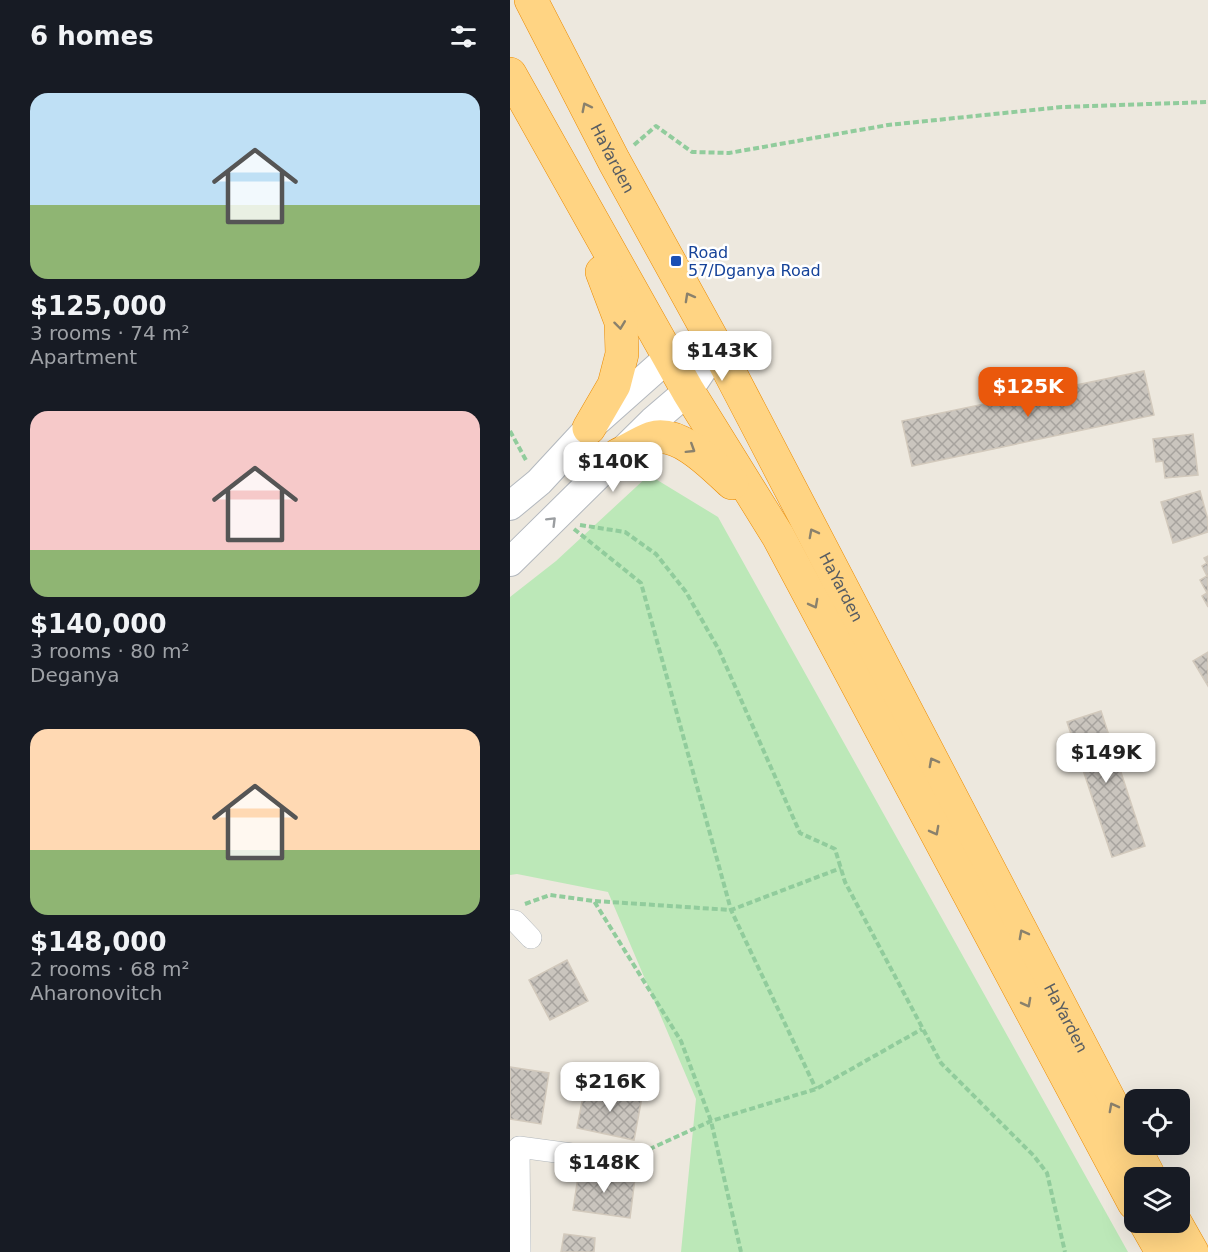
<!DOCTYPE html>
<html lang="en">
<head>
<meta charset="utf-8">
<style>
	body { margin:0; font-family:"DejaVu Sans",sans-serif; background:#242831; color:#f1f3f6; height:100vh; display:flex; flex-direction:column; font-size:22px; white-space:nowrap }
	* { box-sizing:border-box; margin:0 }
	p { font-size:20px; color:#9ea1a6 }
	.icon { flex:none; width:33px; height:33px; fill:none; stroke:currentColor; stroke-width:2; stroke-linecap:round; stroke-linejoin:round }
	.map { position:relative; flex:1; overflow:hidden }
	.drawer { display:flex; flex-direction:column; background:#171b24; width:510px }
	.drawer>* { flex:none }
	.buttons { position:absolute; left:614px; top:1089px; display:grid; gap:12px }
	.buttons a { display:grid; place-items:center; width:66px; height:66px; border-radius:12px; background:#171b24; box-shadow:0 6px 24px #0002; font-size:30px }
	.price { position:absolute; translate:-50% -51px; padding:0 14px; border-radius:12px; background:#fff; color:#222; font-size:20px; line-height:39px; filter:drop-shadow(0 2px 3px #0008) }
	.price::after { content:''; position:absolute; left:50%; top:36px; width:18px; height:14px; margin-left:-9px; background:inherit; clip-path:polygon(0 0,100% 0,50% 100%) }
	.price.active { background:#ea580c; color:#fff }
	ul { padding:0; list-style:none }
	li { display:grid; align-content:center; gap:12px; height:318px; padding:0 30px }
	li span { display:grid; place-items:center; height:186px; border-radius:18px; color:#555 }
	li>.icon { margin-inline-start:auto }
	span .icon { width:108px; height:108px; fill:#fffc; stroke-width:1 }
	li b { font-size:26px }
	h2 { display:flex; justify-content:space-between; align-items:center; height:72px; padding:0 30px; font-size:26px }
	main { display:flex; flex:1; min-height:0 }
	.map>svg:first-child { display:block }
	.grass { fill:#bce8b8 }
	.building { fill:url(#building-cross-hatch); stroke:#d2c9bc; stroke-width:1.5 }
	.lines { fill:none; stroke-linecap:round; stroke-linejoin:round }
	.street-casing { stroke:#b2b7bb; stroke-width:22 }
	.secondary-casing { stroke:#b3b8be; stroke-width:30 }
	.highway-casing { stroke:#eb8b00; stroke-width:34 }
	.path { stroke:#91cc9c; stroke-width:4; stroke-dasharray:6 3; stroke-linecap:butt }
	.street { stroke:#fff; stroke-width:21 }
	.secondary { stroke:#fff; stroke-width:28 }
	.highway { stroke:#ffd483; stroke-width:33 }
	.oneway { stroke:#8a816c }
	.oneway2 { stroke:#9b9ea1 }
	.transit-dot { fill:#1a4fb4; stroke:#fff; stroke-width:2 }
	.labels { text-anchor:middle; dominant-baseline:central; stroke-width:5; stroke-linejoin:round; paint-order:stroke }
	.street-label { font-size:16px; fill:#585d62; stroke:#fff }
	.transit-label { font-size:16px; fill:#164399; stroke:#fff; text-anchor:start }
</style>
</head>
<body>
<main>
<section class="drawer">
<h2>6 homes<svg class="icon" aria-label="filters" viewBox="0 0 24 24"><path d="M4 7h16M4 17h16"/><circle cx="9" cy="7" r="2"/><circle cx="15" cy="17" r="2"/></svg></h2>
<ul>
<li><span style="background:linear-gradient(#bfe0f5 60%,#8fb573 0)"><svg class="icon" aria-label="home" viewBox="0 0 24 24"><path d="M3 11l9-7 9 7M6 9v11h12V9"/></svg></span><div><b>$125,000</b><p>3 rooms · 74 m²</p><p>Apartment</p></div></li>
<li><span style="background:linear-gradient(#f6c9c9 75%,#8fb573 0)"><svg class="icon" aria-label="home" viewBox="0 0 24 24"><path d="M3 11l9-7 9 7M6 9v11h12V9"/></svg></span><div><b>$140,000</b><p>3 rooms · 80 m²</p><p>Deganya</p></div></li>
<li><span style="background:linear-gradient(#ffd9b3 65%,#8fb573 0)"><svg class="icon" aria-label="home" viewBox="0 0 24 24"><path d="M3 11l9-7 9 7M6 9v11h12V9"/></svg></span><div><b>$148,000</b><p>2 rooms · 68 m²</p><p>Aharonovitch</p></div></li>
</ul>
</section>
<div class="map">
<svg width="698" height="1252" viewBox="0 0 698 1252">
	<defs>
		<pattern id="building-cross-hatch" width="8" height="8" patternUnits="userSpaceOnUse" patternTransform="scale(1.5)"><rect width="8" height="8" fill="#cac5be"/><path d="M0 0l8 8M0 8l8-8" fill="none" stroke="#a7a39e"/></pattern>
	</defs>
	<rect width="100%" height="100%" fill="#ede8de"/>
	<path class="grass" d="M 139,475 L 208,517 L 618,1252 L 171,1252 L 186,1099 L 98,892 L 7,874 L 0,875 L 0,597 L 46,561 Z"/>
	<path class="building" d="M 634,371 L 644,415 L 402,466 L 392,421 Z
		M 683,434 L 688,475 L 655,478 L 653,461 L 646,462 L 643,439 Z
		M 690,491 L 698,520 L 698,532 L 663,543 L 651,502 Z
		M 698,556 L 698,607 L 692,596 L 697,593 L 690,580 L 697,576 L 692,566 L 697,563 L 694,558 Z
		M 698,652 L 698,686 L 683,661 Z
		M 591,711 L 635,846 L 602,857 L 557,722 Z
		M 57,960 L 78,1001 L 40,1020 L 19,980 Z
		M 0,1067 L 39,1073 L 31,1124 L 0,1119 Z
		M 75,1086 L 132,1097 L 124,1140 L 67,1128 Z
		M 69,1170 L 125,1178 L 120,1218 L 63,1210 Z
		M 54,1234 L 85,1238 L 84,1252 L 51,1252 Z"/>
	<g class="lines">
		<defs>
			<path id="street" d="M 0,920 L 5,921 L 21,938
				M 10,1252 L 9,1147 L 114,1161"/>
			<path id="secondary" d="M 0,506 L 29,482 L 79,428 L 159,357 L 207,348
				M 0,562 L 143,421 L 178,391 L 207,348"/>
			<g id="highway">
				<path id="s1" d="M 21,0 L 104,161 L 207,348 L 640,1178"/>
				<path d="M 0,74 L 178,391 L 268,536 L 624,1203"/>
				<path d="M 79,428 L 104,385 L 112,354 L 111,322 L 92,272"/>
				<path d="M 108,455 C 119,450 131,442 142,438 C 170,430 203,466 222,483"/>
				<path d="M 635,1222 L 652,1252"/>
				<path d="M 665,1222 L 682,1252"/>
			</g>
		</defs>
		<use href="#street" class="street-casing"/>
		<use href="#secondary" class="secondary-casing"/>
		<use href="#highway" class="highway-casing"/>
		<path class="path" d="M 124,145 L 146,126 L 182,152 L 219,153 L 378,125 L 552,107 L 698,102
			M 0,431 L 17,462
			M 70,525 L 115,532 L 146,554 L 176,592 L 209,650 L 290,833 L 325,849 L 335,882 L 431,1063 L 524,1156 L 537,1173 L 555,1252
			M 64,529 L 131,583 L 221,910 L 306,1089
			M 85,901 L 221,910 L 331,868
			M 15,904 L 40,895 L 84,901 L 171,1041 L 201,1121 L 231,1252
			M 131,1153 L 201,1121 L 306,1089 L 412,1029"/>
		<use href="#street" class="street"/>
		<use href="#secondary" class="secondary"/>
		<use href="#highway" class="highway"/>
	</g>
	<defs><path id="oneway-chevron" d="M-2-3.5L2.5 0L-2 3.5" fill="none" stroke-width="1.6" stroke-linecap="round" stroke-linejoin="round" transform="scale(1.5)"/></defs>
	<g class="oneway">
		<use href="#oneway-chevron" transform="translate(76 107) rotate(-117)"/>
		<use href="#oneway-chevron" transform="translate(179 297) rotate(-119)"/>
		<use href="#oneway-chevron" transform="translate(110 325) rotate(83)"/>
		<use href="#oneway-chevron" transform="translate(181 449) rotate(32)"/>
		<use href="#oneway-chevron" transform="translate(303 533) rotate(-118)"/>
		<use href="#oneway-chevron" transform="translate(304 604) rotate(62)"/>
		<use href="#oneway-chevron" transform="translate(423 762) rotate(-118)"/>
		<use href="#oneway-chevron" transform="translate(425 831) rotate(62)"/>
		<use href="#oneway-chevron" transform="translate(513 934) rotate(-118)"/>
		<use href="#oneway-chevron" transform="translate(517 1003) rotate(62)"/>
		<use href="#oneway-chevron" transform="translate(603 1107) rotate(-118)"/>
	</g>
	<use class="oneway2" href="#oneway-chevron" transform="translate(42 521) rotate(-45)"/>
	<rect class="transit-dot" x="160" y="255" width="12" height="12" rx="3"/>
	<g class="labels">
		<g class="street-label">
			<text stroke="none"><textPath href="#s1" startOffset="178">HaYarden</textPath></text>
			<text stroke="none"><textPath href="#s1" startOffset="664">HaYarden</textPath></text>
			<text stroke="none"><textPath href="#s1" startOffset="1150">HaYarden</textPath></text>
		</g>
		<g class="transit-label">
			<text x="178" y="252">Road<tspan x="178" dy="18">57/Dganya Road</tspan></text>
		</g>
	</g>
</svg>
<div class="buttons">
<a><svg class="icon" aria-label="locate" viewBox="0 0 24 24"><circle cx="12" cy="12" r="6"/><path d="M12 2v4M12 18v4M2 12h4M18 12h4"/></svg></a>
<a><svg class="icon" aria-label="layers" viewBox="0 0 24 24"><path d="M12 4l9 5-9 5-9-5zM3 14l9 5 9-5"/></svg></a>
</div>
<b class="price" style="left:212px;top:382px">$143K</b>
<b class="price active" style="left:518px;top:418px">$125K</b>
<b class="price" style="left:103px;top:493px">$140K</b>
<b class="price" style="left:596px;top:784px">$149K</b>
<b class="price" style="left:100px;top:1113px">$216K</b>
<b class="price" style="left:94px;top:1194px">$148K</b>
</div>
</main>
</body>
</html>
